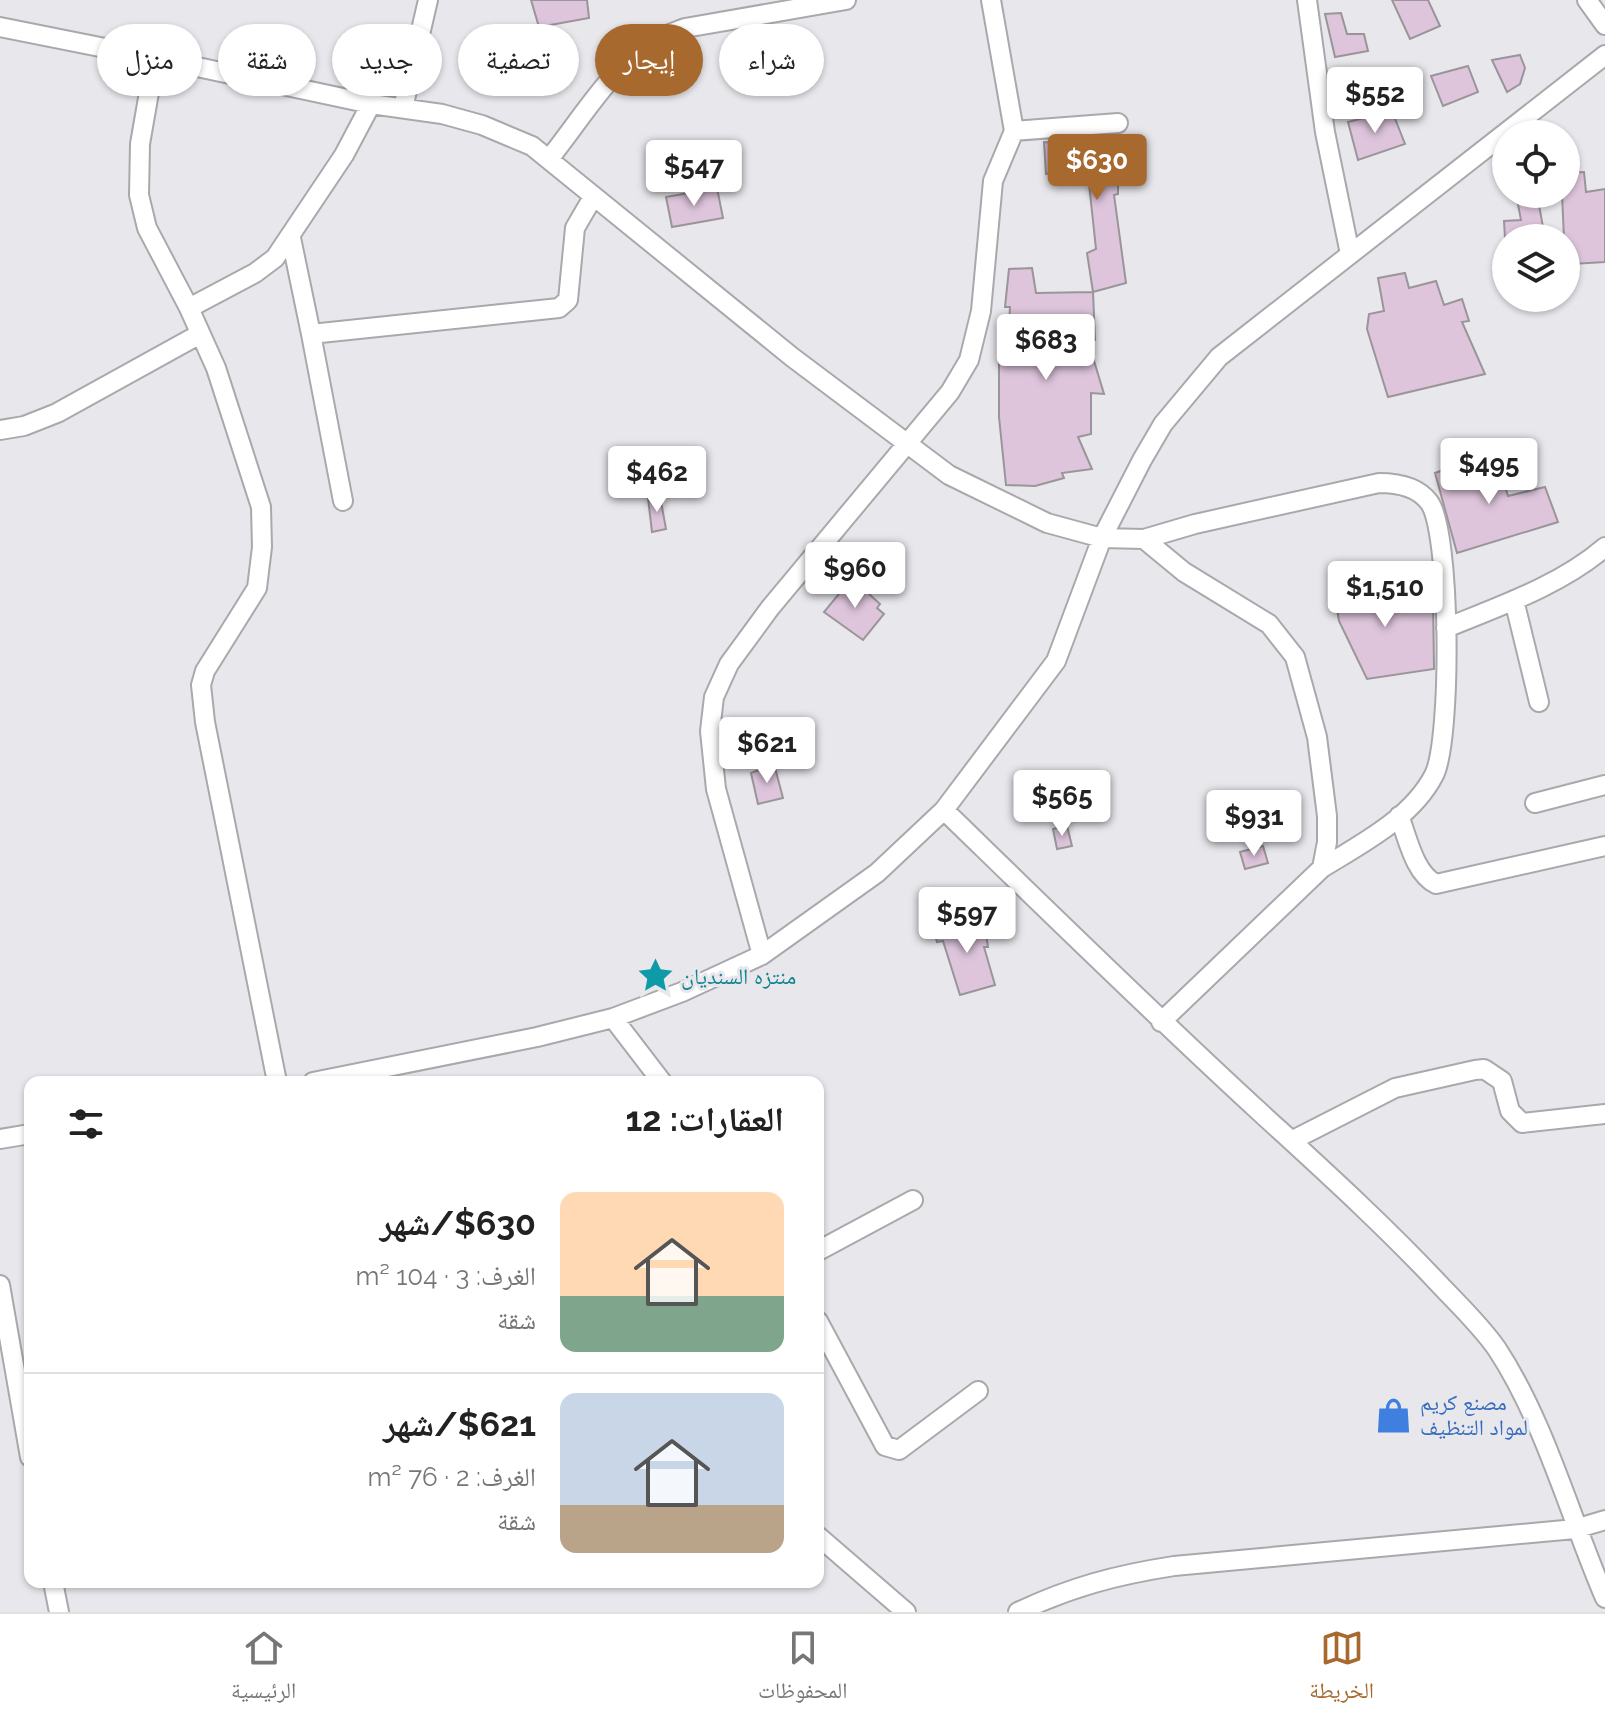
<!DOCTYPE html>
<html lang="ar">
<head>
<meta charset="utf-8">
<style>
	body { margin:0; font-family:Raleway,"Noto Naskh Arabic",sans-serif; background:#f6f6f6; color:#222; direction:rtl; height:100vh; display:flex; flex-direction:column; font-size:30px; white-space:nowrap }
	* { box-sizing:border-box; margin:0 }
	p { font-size:26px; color:#767676 }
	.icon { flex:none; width:44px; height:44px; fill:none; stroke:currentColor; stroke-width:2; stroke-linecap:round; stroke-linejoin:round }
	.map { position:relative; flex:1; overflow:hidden; direction:ltr }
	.sheet { position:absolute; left:24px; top:1076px; width:800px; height:512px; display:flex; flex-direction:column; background:#fff; border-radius:16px; box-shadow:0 2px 6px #0004; direction:rtl }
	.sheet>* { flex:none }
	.banner { position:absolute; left:24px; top:24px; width:800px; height:72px; direction:rtl; display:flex; gap:16px }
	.controls { position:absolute; left:1492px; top:120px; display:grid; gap:16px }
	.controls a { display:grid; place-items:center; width:88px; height:88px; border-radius:50%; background:#fff; box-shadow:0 2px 6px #0004; font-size:40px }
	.price { position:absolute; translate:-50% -68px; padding:0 18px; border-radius:8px; background:#fff; color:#222; font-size:26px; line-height:52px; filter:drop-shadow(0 2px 4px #0008) }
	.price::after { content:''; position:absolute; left:50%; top:48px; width:24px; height:18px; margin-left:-12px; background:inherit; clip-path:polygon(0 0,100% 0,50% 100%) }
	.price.selected { background:#a7692e; color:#fff }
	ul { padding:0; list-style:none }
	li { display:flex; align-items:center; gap:24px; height:200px; padding:0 40px }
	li+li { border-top:2px solid #e0e0e0 }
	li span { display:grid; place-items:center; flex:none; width:224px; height:160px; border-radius:16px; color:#555 }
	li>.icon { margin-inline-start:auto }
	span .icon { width:96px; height:96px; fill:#fffc; stroke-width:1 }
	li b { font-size:34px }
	h2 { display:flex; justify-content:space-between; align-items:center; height:96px; padding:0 40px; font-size:34px }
	.chip { padding:0 28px; border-radius:36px; background:#fff; box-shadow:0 2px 6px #0004; font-size:28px; line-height:72px }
	.chip.selected { background:#a7692e; color:#fff }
	.menu { display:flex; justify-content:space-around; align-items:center; height:112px; border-top:2px solid #e0e0e0; background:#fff; font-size:22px; color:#767676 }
	.menu a { display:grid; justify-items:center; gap:4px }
	.menu .selected { color:#a7692e }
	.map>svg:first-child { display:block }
	.building { fill:#dec5dc; stroke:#999599; stroke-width:2 }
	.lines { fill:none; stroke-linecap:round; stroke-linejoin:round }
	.minor-casing { stroke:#a9a9ad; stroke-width:22 }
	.minor { stroke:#fff; stroke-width:18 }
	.labels { text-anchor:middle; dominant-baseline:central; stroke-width:6; stroke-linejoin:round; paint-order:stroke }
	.culture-label { font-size:22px; fill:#0d838f; stroke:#e8e7ec; text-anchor:start }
	.shop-label { font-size:22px; fill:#366cbe; stroke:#e8e7ec; text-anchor:start }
</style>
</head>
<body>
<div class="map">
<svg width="1605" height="1612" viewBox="0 0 1605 1612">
	<rect width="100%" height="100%" fill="#e8e7ec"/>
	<path class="building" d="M 531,0 L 587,0 L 589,18 L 539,27 Z
		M 1392,0 L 1428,0 L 1440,26 L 1410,39 Z
		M 1341,13 L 1347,34 L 1364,34 L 1368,51 L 1335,57 L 1325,14 Z
		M 1520,55 L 1525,68 L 1520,84 L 1507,92 L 1492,60 Z
		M 1468,66 L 1478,92 L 1443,106 L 1431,76 Z
		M 1392,111 L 1405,144 L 1358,160 L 1348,122 Z
		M 1118,135 L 1118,194 L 1114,195 L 1126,283 L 1093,292 L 1087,253 L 1096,249 L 1087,165 L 1046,174 L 1044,142 L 1084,145 L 1083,138 Z
		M 1584,172 L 1586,192 L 1605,189 L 1605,262 L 1572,264 L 1570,245 L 1566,246 L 1564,238 L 1562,194 L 1566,194 L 1566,173 Z
		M 717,188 L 723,218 L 672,227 L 666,197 Z
		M 1516,194 L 1537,194 L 1545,238 L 1505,238 L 1504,221 L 1521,220 Z
		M 1032,268 L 1036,293 L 1093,292 L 1095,340 L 1088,341 L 1104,394 L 1091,393 L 1091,434 L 1078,437 L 1092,469 L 1062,473 L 1064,478 L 1035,486 L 1006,485 L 999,417 L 999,359 L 1007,359 L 1010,307 L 1005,307 L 1009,269 Z
		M 1405,273 L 1409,288 L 1436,281 L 1444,305 L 1462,299 L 1469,321 L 1462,322 L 1485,374 L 1388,397 L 1367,329 L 1369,314 L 1384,311 L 1378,278 Z
		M 1464,463 L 1466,466 L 1498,463 L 1508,496 L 1545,487 L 1558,522 L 1457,553 L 1435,473 Z
		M 660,496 L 666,529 L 652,532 L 648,498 Z
		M 1375,572 L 1387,609 L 1433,598 L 1434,669 L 1367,679 L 1339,621 L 1332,581 Z
		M 852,578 L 880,604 L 877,608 L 884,614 L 863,640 L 824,612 Z
		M 774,764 L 783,798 L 758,804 L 751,773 Z
		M 1067,826 L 1072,846 L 1057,849 L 1053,829 Z
		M 1263,846 L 1268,863 L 1245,869 L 1240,852 Z
		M 984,920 L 988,947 L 984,947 L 995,985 L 960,995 L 943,941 L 937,942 L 933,927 Z"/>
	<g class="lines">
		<defs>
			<path id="minor" d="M 991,0 L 1014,131
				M 1307,0 L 1325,132 L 1350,254
				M 1587,0 L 1605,25
				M 0,27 L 155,58 L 140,144 L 139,195 L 147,228 L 189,308 L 216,368 L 261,507 L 262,547 L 257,588 L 205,671 L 201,685 L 205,722 L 277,1082
				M 155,58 L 371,104 L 442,114 L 482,125 L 532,146 L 792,357 L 949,475 L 1047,523 L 1102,538 L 1144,539 L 1184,572 L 1269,624 L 1295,657 L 1317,737 L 1327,816 L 1327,842 L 1322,868 L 1161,1022
				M 403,108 L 428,0
				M 549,159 C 578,123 605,78 641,50 C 653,39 670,34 685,28 L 846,0
				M 291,238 L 311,334 L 559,308 L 568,300 L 575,228 L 593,197
				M 189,308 L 255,273 L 275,258 L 344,155 L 371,104
				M 311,334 L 343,501
				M 0,430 L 24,426 L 57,413 L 200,334
				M 1144,539 L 1195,524 L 1379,483 C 1397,483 1417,486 1429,502 C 1451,530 1452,740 1434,775 C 1412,818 1361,844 1322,868
				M 1514,600 L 1539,702
				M 1446,628 C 1500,606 1561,585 1605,547
				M 1535,803 L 1605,785
				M 944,810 C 1049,912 1154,1015 1262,1114 C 1323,1170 1384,1225 1441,1286 C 1460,1306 1481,1326 1497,1349 C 1545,1422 1570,1517 1605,1598
				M 1399,816 C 1408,838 1414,873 1436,884 L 1605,846
				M 762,955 L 716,789 L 710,731 L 714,697 L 729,664 L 770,608 L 950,392 L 969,360 L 981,311 L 993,181 L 1014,131 L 1118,123
				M 613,1018 L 662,1082
				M 313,1082 L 537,1037 L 613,1018 L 682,992 L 762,955 L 877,873 L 944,810 L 1056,661 L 1102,538 L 1142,460 L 1163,424 L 1219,357 L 1605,55
				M 0,1139 L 30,1134
				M 1293,1140 L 1395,1088 L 1475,1070 L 1484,1069 L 1502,1081 L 1510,1111 L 1522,1123 L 1605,1114
				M 818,1251 L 913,1200
				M 0,1285 L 30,1457
				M 818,1321 L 885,1446 L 899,1450 L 978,1391
				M 818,1536 L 906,1612
				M 53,1582 L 59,1612
				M 1018,1612 C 1071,1587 1116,1575 1174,1566 L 1575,1529 L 1605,1520"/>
		</defs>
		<use href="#minor" class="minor-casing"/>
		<use href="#minor" class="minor"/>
	</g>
	<defs>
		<symbol id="sight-bare" viewBox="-9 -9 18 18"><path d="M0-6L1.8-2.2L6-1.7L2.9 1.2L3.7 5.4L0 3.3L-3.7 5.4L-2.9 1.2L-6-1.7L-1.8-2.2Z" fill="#0f9aa8" stroke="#e8e7ec" stroke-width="2.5" paint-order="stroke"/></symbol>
		<symbol id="shop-bare" viewBox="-9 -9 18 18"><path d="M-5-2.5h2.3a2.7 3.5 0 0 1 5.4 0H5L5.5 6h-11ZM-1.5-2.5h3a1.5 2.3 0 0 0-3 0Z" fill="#3f7fe0" stroke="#e8e7ec" stroke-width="2.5" paint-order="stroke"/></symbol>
	</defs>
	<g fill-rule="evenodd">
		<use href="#sight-bare" x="630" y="950" width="51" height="51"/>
		<use href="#shop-bare" x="1368" y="1390" width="51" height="51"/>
	</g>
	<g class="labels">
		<g class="culture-label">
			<text x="681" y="976">منتزه السنديان</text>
		</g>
		<g class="shop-label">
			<text x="1420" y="1402">مصنع كريم<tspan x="1420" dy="25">لمواد التنظيف</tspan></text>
		</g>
	</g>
</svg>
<div class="controls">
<a><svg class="icon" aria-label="locate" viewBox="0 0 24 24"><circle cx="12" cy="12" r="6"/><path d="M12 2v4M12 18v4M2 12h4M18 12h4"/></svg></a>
<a><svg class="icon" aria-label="layers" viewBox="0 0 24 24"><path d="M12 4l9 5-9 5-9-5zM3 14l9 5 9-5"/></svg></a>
</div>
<b class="price" style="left:1375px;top:135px">$552</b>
<b class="price selected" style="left:1097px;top:202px">$630</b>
<b class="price" style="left:694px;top:208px">$547</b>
<b class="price" style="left:1046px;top:382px">$683</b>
<b class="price" style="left:1489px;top:506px">$495</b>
<b class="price" style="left:657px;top:514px">$462</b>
<b class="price" style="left:855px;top:610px">$960</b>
<b class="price" style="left:1385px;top:629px">$1,510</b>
<b class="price" style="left:767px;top:785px">$621</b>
<b class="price" style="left:1062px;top:838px">$565</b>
<b class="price" style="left:1254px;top:858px">$931</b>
<b class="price" style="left:967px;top:955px">$597</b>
<div class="banner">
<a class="chip">شراء</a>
<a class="chip selected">إيجار</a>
<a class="chip">تصفية</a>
<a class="chip">جديد</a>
<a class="chip">شقة</a>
<a class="chip">منزل</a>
</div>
<section class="sheet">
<h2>العقارات: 12<svg class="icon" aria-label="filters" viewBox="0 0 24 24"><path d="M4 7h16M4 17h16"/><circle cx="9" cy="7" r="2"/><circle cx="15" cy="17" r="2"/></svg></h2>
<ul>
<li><span style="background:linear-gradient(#ffd9b3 65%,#7fa58c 0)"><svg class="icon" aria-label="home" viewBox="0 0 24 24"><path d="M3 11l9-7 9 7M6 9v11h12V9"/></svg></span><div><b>$630/شهر</b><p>الغرف: 3 · 104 m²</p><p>شقة</p></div></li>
<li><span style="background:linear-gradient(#c9d6e8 70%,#b9a48a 0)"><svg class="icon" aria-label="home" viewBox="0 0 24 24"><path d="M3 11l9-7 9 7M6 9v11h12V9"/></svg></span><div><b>$621/شهر</b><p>الغرف: 2 · 76 m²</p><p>شقة</p></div></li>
</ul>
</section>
</div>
<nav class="menu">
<a class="selected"><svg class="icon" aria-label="map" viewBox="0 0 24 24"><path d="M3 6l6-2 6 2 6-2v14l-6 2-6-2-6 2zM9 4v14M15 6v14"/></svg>الخريطة</a>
<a><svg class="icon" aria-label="saved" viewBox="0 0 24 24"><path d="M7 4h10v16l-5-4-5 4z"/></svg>المحفوظات</a>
<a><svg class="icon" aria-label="home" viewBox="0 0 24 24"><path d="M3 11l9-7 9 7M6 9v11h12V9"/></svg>الرئيسية</a>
</nav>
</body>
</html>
